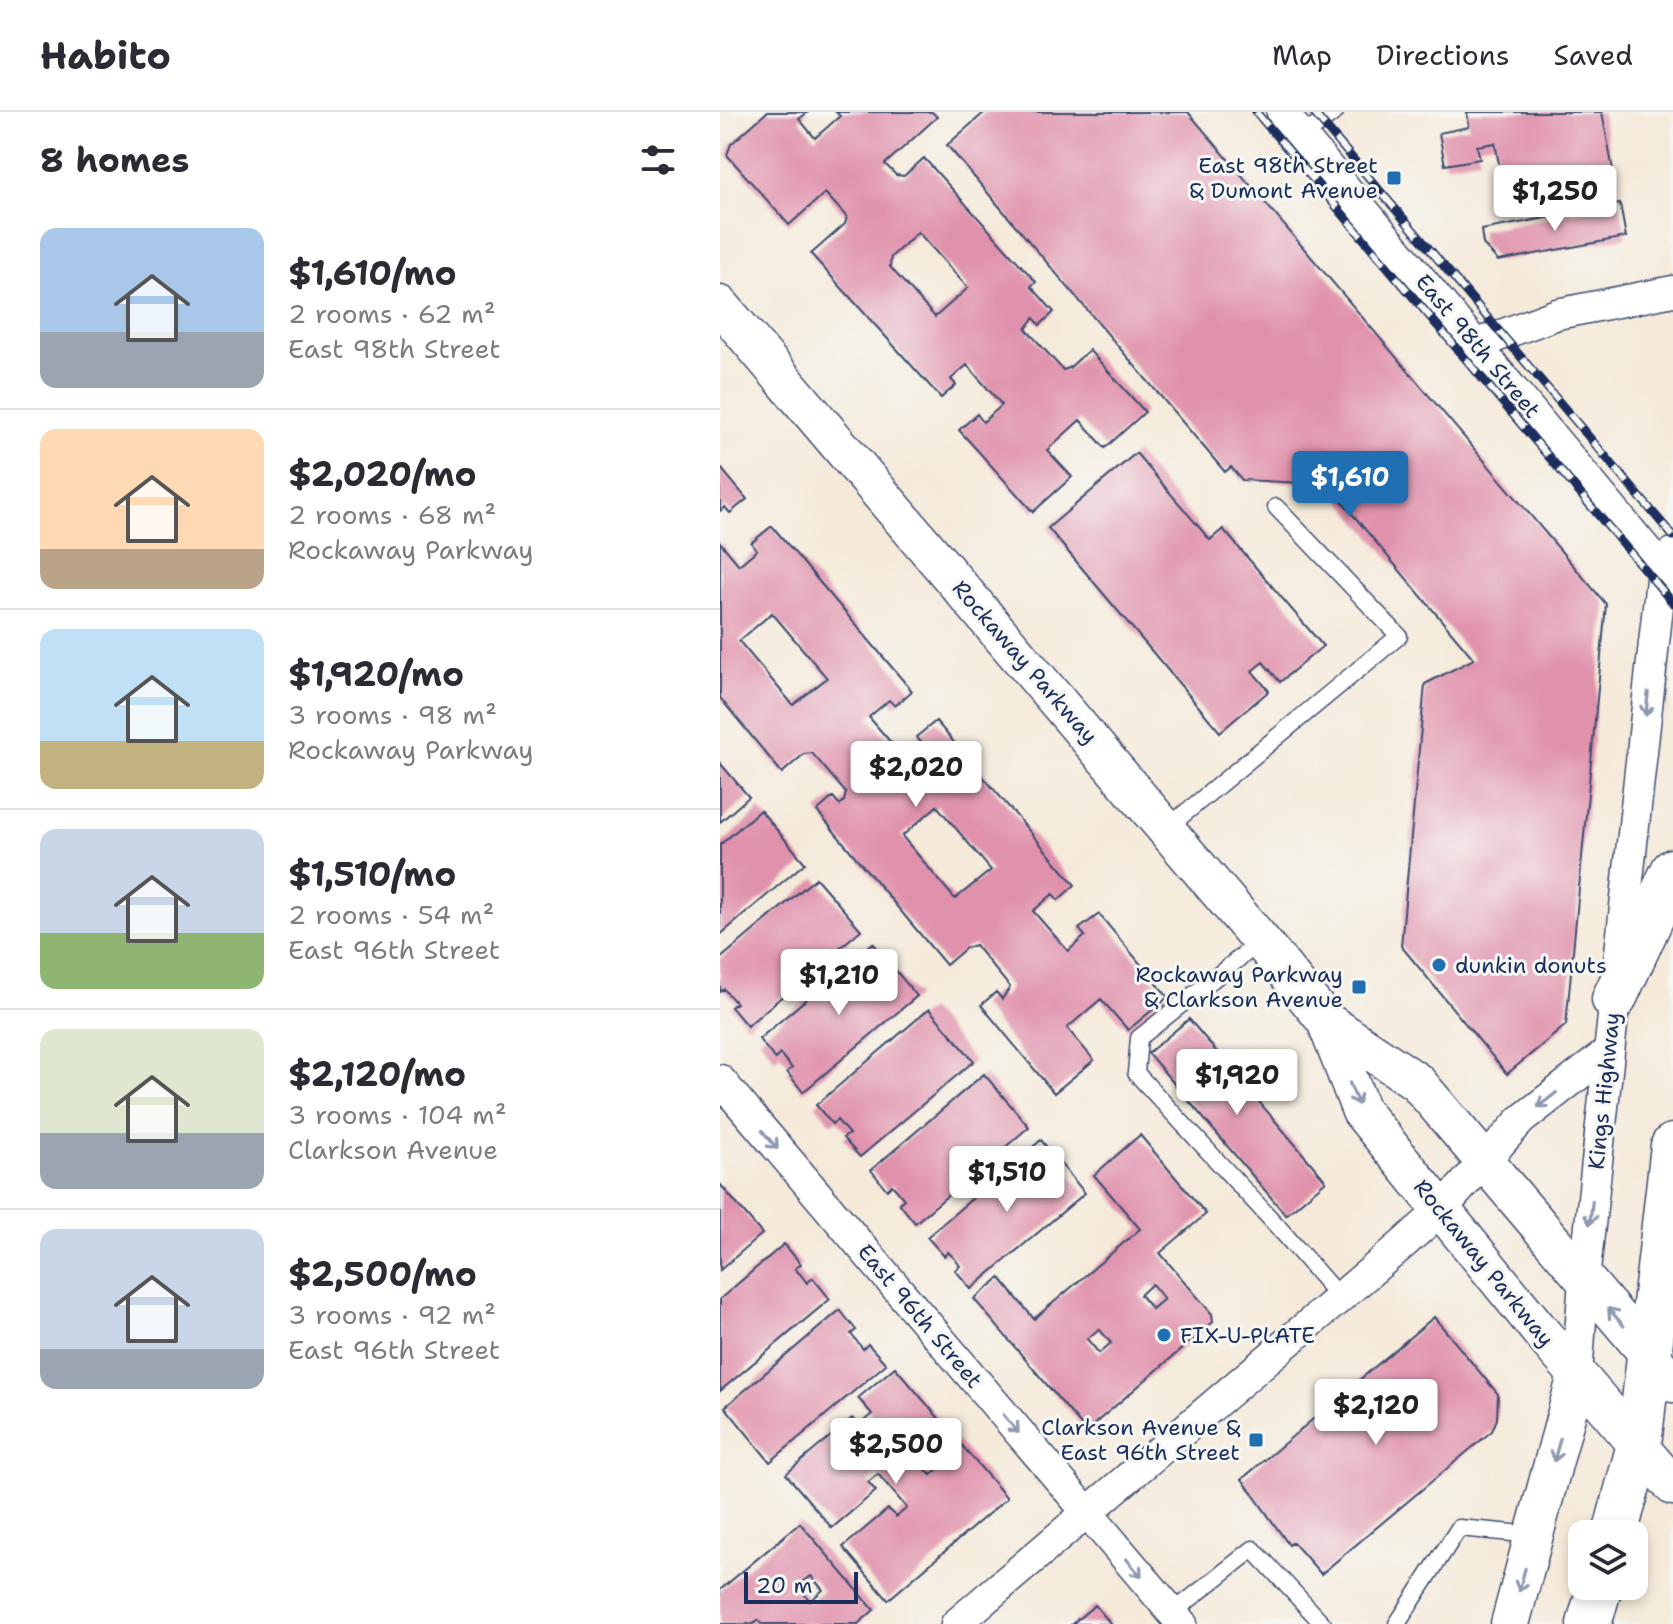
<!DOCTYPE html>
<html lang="en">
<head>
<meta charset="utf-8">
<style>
	body { margin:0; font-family:"Shantell Sans",sans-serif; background:#f2f2f3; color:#2b2b33; height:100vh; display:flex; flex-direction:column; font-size:30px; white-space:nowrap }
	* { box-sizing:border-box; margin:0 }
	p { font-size:26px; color:#7c7c81 }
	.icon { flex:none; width:44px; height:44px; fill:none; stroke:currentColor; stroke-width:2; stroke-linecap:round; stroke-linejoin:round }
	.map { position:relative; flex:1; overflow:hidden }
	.drawer { display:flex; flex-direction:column; background:#fff; width:720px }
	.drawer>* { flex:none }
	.tools { position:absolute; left:848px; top:1408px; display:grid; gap:16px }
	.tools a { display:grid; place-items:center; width:80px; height:80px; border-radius:16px; background:#fff; box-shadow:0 4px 12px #0003; font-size:40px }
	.scale { position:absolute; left:24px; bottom:20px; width:114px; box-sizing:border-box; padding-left:8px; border:4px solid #1b2f5e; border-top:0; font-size:22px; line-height:28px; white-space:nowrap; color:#1b2f5e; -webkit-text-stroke:6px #f6f6f2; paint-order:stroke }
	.price { position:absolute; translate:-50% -68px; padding:0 18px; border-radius:8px; background:#fff; color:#222; font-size:26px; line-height:52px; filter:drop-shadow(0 2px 4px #0008) }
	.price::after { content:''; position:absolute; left:50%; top:48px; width:24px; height:18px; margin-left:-12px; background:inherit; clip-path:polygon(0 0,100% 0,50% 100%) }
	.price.active { background:#1f6fb2; color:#fff }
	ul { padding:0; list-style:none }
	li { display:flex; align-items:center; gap:24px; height:200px; padding:0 40px }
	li+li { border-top:2px solid #e1e1e2 }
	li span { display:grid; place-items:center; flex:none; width:224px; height:160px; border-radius:16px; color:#555 }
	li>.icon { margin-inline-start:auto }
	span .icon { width:96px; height:96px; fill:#fffc; stroke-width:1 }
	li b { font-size:34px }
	h2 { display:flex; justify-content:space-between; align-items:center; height:96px; padding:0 40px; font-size:34px }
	header { display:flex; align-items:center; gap:48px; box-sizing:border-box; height:112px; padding:0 40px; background:#fff; border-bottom:2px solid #e1e1e2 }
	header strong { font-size:38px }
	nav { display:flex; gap:44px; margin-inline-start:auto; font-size:28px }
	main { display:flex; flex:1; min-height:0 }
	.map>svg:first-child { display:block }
	.building { fill:#e092ac; fill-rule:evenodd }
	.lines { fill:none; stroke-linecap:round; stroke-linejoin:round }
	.service-casing { stroke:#3c4b71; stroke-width:19 }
	.minor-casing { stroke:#3c4b71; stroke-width:33 }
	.tertiary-casing { stroke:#3c4b71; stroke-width:41 }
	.primary-casing { stroke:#3c4b71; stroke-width:47 }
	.service { stroke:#fff; stroke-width:16 }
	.minor { stroke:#fff; stroke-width:30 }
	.tertiary { stroke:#fff; stroke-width:38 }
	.primary { stroke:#fff; stroke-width:44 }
	.rail-casing { stroke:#1b2f5e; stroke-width:9 }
	.rail { stroke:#f6f6f2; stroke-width:6; stroke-dasharray:18; stroke-linecap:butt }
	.oneway { stroke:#8d97ae }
	.poi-dot { fill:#1f6fb2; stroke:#f6f6f2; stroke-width:3 }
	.labels { text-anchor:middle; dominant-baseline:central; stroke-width:6; stroke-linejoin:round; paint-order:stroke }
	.poi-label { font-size:22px; fill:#1b2f5e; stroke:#f6f6f2; text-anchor:end }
	.street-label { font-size:22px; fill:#1b2f5e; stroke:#f6f6f2 }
</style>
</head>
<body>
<header>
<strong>Habito</strong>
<nav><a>Map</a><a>Directions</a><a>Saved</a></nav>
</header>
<main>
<section class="drawer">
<h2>8 homes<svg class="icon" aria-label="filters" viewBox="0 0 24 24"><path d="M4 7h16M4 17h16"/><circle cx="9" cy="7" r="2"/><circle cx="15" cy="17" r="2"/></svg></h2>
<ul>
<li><span style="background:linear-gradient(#a9c7e8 65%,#9aa5b1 0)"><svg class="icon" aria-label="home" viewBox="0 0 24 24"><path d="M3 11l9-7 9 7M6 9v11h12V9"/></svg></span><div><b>$1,610/mo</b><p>2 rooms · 62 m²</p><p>East 98th Street</p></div></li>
<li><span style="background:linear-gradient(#ffd9b3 75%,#b9a48a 0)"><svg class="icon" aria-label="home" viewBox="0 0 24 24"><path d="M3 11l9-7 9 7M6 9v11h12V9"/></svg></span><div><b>$2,020/mo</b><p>2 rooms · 68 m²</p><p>Rockaway Parkway</p></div></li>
<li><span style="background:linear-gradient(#bfe0f5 70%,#c2b280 0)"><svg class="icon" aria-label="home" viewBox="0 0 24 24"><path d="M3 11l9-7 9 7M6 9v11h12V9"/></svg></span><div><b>$1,920/mo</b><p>3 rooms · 98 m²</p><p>Rockaway Parkway</p></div></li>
<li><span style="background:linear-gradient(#c9d6e8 65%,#8fb573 0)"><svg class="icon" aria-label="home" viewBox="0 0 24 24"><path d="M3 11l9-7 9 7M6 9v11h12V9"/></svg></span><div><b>$1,510/mo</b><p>2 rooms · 54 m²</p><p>East 96th Street</p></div></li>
<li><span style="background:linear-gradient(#dfe7d0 65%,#9aa5b1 0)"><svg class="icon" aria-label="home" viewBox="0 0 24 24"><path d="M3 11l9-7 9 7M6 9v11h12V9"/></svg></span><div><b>$2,120/mo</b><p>3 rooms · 104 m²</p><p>Clarkson Avenue</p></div></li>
<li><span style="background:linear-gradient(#c9d6e8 75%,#9aa5b1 0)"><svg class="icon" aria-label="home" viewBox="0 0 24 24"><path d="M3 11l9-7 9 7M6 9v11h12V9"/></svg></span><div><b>$2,500/mo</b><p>3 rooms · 92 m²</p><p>East 96th Street</p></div></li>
</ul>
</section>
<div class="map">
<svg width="953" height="1512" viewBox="0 0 953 1512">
	<rect width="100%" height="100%" fill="#f6f6f2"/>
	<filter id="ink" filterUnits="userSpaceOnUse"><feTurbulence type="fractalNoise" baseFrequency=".0125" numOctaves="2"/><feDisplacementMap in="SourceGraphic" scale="16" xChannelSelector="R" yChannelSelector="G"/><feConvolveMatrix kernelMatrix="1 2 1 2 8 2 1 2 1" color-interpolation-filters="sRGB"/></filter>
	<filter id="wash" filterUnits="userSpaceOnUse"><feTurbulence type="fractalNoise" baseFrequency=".006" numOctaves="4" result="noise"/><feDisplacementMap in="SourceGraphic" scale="32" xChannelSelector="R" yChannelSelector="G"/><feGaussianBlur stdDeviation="1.8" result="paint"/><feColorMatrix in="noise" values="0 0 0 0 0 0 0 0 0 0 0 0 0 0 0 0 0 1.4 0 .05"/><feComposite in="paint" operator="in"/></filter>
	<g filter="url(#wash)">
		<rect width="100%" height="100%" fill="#f5eada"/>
		<g id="blocks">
			<path class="building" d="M 47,0 L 88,0 L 79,7 L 95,26 L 120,4 L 116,0 L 212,0 L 217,5 L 165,52 L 176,63 L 184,64 L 204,46 L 316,170 L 311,174 L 334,200 L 320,213 L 314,206 L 306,217 L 343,258 L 349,256 L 369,238 L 425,300 L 385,336 L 360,308 L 327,338 L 352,365 L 313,400 L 239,318 L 257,302 L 263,310 L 282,293 L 247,253 L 231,267 L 236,273 L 221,286 L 91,142 L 125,112 L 127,105 L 105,81 L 69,113 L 7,43 L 11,32 ZM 198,120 L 248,176 L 215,205 L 170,155 L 171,145 Z
				M 265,0 L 468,0 L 886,492 L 846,913 L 787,962 L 681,834 L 705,572 L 754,547 L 607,372 L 522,368 L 511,355 L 505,360 L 227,33 Z
				M 747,0 L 882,0 L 893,58 L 784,79 L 775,31 L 757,34 L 760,47 L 725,53 L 719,21 L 749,15 Z
				M 900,92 L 906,125 L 778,149 L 763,132 L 761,118 Z
				M 416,341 L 490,428 L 503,417 L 603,534 L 560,570 L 543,550 L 532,559 L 549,579 L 500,620 L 328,416 Z
				M 0,355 L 27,387 L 10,401 L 5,395 L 0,399 Z
				M 52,414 L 192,579 L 175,594 L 169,588 L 149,605 L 185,647 L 203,632 L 196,625 L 216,609 L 355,773 L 338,788 L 333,782 L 313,799 L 348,839 L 365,824 L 359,817 L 379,802 L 448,885 L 408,918 L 381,887 L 347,916 L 374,948 L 334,981 L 261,893 L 276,880 L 282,887 L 290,875 L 255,833 L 246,836 L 226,853 L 97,699 L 113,685 L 120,693 L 124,689 L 126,681 L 92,641 L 84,642 L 62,661 L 0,586 L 0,430 L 19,453 L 37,438 L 31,431 ZM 52,501 L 107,566 L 73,593 L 19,529 ZM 217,694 L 271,758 L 235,787 L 182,724 Z
				M 0,651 L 29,685 L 0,710 Z
				M 40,698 L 85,751 L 0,823 L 0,733 Z
				M 96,766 L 141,818 L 27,914 L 11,895 L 16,891 L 4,877 L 0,880 L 0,847 Z
				M 153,831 L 197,884 L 83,980 L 67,960 L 72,956 L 60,942 L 55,947 L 39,927 Z
				M 209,897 L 254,949 L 140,1045 L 123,1026 L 129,1022 L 117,1008 L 112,1012 L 96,993 Z
				M 469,907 L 606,1069 L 566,1103 L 428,941 Z
				M 264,962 L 309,1015 L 195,1111 L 179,1091 L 184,1087 L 179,1081 L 172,1073 L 167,1078 L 151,1058 Z
				M 420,1023 L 486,1102 L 440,1141 L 492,1202 L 493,1210 L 366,1319 L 254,1187 L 280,1166 L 314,1207 L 420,1117 L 374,1063 ZM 432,1172 L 444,1187 L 432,1197 L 420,1183 ZM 379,1217 L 391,1231 L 379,1241 L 367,1227 Z
				M 321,1028 L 365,1081 L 251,1177 L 235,1158 L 240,1154 L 235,1147 L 228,1140 L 224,1144 L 207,1125 Z
				M 0,1072 L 42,1122 L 0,1158 Z
				M 64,1132 L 81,1152 L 75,1157 L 81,1163 L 87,1171 L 93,1166 L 110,1187 L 0,1279 L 0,1187 Z
				M 120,1198 L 136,1218 L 131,1222 L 143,1237 L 148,1232 L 166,1252 L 50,1350 L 5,1295 Z
				M 714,1205 L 778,1282 L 777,1307 L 772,1319 L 601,1462 L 573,1430 L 569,1433 L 522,1367 Z
				M 175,1255 L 222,1310 L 189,1338 L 211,1363 L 220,1355 L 215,1348 L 238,1329 L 287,1386 L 168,1488 L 123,1435 L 168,1397 L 176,1405 L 187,1396 L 158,1362 L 148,1370 L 156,1379 L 112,1416 L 66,1362 L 132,1306 L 139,1313 L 152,1302 L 138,1286 Z
				M 80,1411 L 154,1498 L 138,1512 L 41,1512 L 38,1508 L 34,1512 L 0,1512 L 0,1478 ZM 91,1464 L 103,1478 L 90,1489 L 78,1474 Z
				M 375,1493 L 391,1512 L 352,1512 Z"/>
		</g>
	</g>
	<g filter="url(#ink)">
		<use href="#blocks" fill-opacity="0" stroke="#3c4b71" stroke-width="2"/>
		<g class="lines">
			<defs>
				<path id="service" d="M 582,24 L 615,0
					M 447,716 L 679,524 L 556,395
					M 541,829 L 419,926 L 416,961 L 559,1116 L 619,1185
					M 452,1501 L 533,1437 L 603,1512
					M 677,1512 L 739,1416 L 814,1423"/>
				<path id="minor" d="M 562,0 L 953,470
					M 757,232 L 837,202 L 953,179
					M 0,968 L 462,1512
					M 857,1263 L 864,1168 L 942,458 L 953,441
					M 236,1512 L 683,1132 L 721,1098 L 801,1008 L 888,940"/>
				<path id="tertiary" d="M 0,193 L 541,829 L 606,909 L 641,999 L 824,1224 L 953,1374
					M 606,909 L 697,970 L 953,1271
					M 790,1512 L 857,1263"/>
				<path id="primary" d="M 894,887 L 953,759
					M 895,1422 L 919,1333 L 953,1034
					M 869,1512 L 880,1474"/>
			</defs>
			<use href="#service" class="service-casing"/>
			<use href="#minor" class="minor-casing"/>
			<use href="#tertiary" class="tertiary-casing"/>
			<use href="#primary" class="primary-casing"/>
			<use href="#service" class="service"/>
			<use href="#minor" class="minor"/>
			<use href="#tertiary" class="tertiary"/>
			<use href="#primary" class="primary"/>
			<defs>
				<path id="rail" d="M 536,0 L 953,491
					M 593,0 L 953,424"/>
			</defs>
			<use href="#rail" class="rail-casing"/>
			<use href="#rail" class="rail"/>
		</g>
		<defs><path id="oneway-shaft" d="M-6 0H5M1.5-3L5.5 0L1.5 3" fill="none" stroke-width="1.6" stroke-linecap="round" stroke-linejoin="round" transform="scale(2)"/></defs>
		<g class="oneway">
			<use href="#oneway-shaft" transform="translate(927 592) rotate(96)"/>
			<use href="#oneway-shaft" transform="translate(634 982) rotate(68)"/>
			<use href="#oneway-shaft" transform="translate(827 988) rotate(142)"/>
			<use href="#oneway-shaft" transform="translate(50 1028) rotate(50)"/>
			<use href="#oneway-shaft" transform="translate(871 1101) rotate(96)"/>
			<use href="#oneway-shaft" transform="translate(896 1205) rotate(-131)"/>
			<use href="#oneway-shaft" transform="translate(291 1312) rotate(50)"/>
			<use href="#oneway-shaft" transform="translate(837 1338) rotate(105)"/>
			<use href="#oneway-shaft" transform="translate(414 1456) rotate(50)"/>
			<use href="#oneway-shaft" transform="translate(802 1468) rotate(105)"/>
		</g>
	</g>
	<g class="poi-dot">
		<rect x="666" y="58" width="16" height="16" rx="4"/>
		<circle cx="719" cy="853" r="8"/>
		<rect x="631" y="867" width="16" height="16" rx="4"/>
		<circle cx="444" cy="1223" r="8"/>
		<rect x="528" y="1320" width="16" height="16" rx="4"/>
	</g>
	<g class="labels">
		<g class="poi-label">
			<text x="658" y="53">East 98th Street<tspan x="658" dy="25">&amp; Dumont Avenue</tspan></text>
			<text x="735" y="853" text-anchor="start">dunkin donuts</text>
			<text x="623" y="862">Rockaway Parkway<tspan x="623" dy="25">&amp; Clarkson Avenue</tspan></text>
			<text x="460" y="1223" text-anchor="start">FIX-U-PLATE</text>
			<text x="520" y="1315">Clarkson Avenue &amp;<tspan x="520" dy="25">East 96th Street</tspan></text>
		</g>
		<g class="street-label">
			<text transform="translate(758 234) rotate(50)">East 98th Street</text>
			<text transform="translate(305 550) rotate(49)">Rockaway Parkway</text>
			<text transform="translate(884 979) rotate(-84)">Kings Highway</text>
			<text transform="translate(764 1151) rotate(51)">Rockaway Parkway</text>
			<text transform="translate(200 1204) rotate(50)">East 96th Street</text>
		</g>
	</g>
</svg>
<div class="tools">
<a><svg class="icon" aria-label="layers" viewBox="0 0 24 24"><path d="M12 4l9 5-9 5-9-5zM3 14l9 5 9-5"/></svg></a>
</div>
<div class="scale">20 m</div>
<b class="price" style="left:835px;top:121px">$1,250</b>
<b class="price active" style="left:630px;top:407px">$1,610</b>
<b class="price" style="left:196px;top:697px">$2,020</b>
<b class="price" style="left:119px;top:905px">$1,210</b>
<b class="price" style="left:517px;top:1005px">$1,920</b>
<b class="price" style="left:287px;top:1102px">$1,510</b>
<b class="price" style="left:656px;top:1335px">$2,120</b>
<b class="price" style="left:176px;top:1374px">$2,500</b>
</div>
</main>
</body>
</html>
